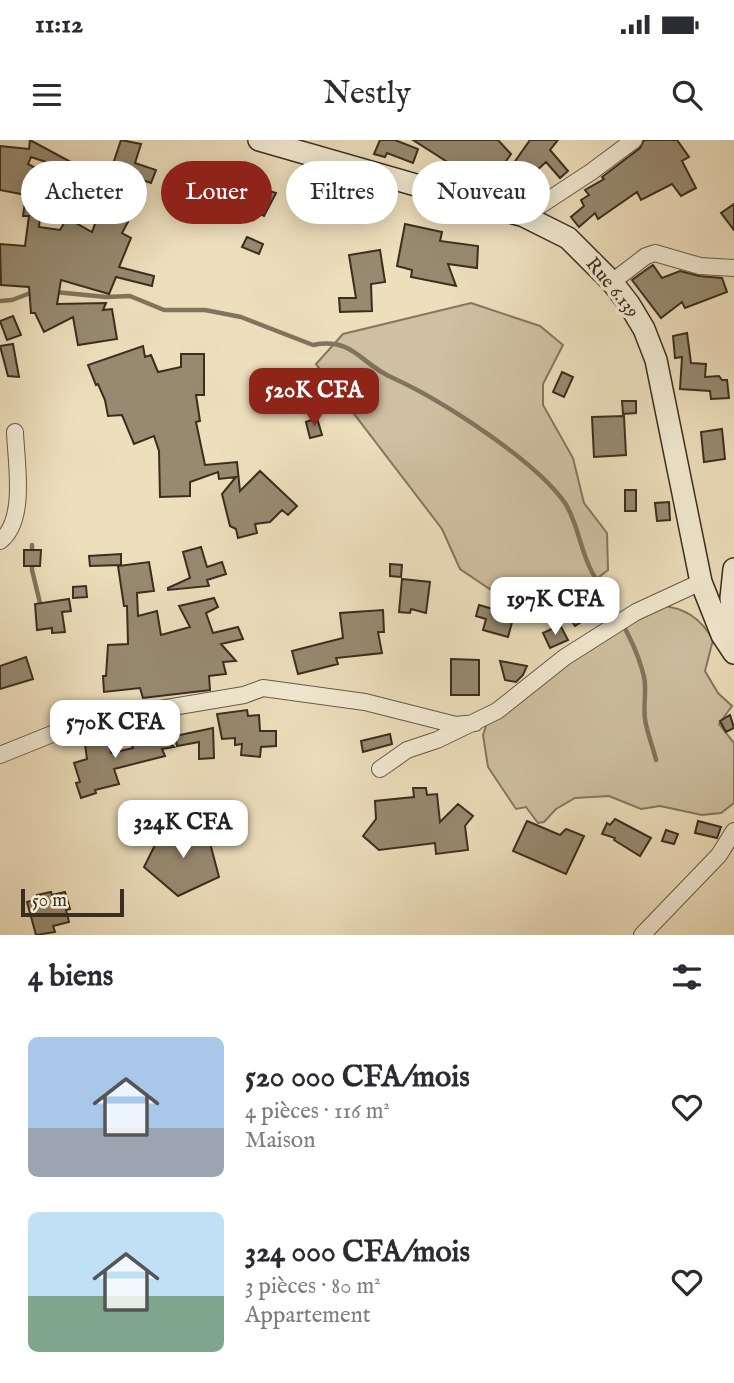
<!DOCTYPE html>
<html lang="fr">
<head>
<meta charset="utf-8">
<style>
	body { margin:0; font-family:"IM FELL English",serif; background:#f7f7f7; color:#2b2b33; height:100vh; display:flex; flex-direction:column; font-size:26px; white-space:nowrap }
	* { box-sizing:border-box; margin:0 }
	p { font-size:23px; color:#7c7c81 }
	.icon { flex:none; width:38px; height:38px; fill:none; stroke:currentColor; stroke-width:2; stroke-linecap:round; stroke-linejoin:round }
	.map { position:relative; height:795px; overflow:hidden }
	.sheet { display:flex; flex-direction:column; background:#fff; flex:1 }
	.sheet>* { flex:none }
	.hud { position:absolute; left:21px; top:21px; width:693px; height:63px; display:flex; gap:14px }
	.scale { position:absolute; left:21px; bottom:18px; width:103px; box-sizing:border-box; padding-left:7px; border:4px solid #3a2e1e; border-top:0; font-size:19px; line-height:24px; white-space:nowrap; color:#3a2e1e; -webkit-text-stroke:5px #f3ead3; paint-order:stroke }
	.price { position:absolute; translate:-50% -60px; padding:0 16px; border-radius:14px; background:#fff; color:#222; font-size:23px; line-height:46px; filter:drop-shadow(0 2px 4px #0008) }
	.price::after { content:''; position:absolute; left:50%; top:42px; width:21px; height:16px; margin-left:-10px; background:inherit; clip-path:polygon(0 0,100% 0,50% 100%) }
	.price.on { background:#8f2418; color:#fff }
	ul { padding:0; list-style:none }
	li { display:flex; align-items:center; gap:21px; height:175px; padding:0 28px }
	li span { display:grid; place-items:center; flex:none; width:196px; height:140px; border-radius:10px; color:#555 }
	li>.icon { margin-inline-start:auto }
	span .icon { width:84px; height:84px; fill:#fffc; stroke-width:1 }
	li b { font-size:30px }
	h2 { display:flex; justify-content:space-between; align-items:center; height:84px; padding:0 28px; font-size:30px }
	.pill { padding:0 24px; border-radius:32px; background:#fff; box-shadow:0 4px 18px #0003; font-size:24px; line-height:63px }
	.pill.on { background:#8f2418; color:#fff }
	.status { display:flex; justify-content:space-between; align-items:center; height:49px; padding:0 35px; background:#fff; direction:ltr }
	.status svg { height:19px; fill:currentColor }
	header { display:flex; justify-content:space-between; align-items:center; height:91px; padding:0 28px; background:#fff; font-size:32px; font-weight:600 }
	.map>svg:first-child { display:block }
	.green { fill:#cfc0a1; stroke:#847760; stroke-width:2 }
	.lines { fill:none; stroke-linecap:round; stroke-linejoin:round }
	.stream { stroke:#81745c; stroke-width:4.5 }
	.building { fill:#978a70; stroke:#3a2e1e; stroke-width:2 }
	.street-casing { stroke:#675a46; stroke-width:18 }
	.secondary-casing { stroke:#3a2e1e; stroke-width:24 }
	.street { stroke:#f3ead3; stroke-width:16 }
	.secondary { stroke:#f3ead3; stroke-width:21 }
	.labels { text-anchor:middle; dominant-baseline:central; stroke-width:7; stroke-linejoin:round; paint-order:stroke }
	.street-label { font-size:19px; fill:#3a2e1e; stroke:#f3ead3 }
</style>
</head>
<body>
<div class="status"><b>11:12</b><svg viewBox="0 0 49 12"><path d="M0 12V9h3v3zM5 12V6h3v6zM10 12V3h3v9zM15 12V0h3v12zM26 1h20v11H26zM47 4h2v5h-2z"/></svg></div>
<header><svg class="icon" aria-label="menu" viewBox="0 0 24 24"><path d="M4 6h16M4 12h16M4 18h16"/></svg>Nestly<svg class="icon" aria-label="search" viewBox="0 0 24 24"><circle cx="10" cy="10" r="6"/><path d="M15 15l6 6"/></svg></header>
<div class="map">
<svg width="734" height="795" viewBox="0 0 734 795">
	<rect width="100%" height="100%" fill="#eddebc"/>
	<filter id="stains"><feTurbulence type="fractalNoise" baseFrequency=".00286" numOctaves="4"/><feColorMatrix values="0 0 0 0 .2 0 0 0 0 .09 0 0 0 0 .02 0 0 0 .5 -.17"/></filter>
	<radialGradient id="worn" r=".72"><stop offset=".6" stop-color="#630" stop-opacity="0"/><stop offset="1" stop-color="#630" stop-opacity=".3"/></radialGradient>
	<path class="green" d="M 471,163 L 540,186 L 563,205 L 543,244 L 543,265 L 573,318 L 584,363 L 607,393 L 608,430 L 577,454 L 539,467 L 500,456 L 460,429 L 442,389 L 316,224 L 343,194 Z
		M 658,465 C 685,468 700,477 713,500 L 705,531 L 718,553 L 732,566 L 719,584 L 734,603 L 734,663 L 721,673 L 702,675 L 660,666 L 641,669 L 609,656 L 575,658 L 556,669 L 544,682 L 538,683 L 526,667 L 516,669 L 488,627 L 483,595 L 492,567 Z"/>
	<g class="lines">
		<path class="stream" d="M 55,152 L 106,157 L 130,156 L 164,170 L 205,170 L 241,177 L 313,205 C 354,197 360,224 393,238 C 441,260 535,320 565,363 C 578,383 580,410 592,432 C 611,466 635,498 644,537 C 647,550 643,565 645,579 C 647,593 653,607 656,620
			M 0,161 L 12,160 L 33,152
			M 32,405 L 32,430 L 40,463"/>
	</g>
	<path class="building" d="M 30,0 L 82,28 L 80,33 L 31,17 L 28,24 L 82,53 L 75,67 L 49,53 L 48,59 L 42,58 L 39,87 L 60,90 L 67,78 L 92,92 L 100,70 L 115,75 L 128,82 L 122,93 L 131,98 L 119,127 L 154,136 L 152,146 L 116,137 L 109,154 L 61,140 L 57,164 L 106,163 L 103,170 L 112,169 L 117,199 L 78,205 L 73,177 L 44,192 L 35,173 L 31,173 L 29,147 L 1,145 L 0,104 L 25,106 L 29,76 L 23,76 L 26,55 L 0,50 L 0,6 L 29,9 Z
		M 121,0 L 141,4 L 135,23 L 156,30 L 151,43 L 131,36 L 127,48 L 107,42 Z
		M 380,0 L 395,0 L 418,9 L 413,23 L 387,13 L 385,17 L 374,14 Z
		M 413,0 L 498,0 L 511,14 L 490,44 L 466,28 L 463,32 Z
		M 530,0 L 558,0 L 550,10 L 568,31 L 560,38 L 546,22 L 525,41 L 511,27 Z
		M 644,0 L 677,0 L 689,17 L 682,21 L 696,48 L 681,56 L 672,44 L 641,60 L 637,52 L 598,79 L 595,73 L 579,87 L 571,77 L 584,66 L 581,60 L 589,55 L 585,50 L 604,39 L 602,37 L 640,8 Z
		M 258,47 L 276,53 L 264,76 L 252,70 L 258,59 L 255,58 Z
		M 346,60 L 363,66 L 357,83 L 340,77 Z
		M 734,64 L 734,90 L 721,73 Z
		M 405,84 L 442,92 L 440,101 L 478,106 L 477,128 L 448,124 L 456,146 L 411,137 L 412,130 L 397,126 Z
		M 247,97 L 263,104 L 259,114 L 242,107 Z
		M 380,110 L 385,142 L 371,144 L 372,171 L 340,172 L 339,158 L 356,158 L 349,115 Z
		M 653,125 L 662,138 L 680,131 L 699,136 L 722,138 L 727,152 L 685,168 L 682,162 L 661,178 L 632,140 Z
		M 13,176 L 21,195 L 7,200 L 0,181 Z
		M 687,193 L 691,223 L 706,224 L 705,237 L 719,236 L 722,240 L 727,240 L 729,258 L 711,259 L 710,251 L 680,249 L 682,217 L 675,218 L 673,196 Z
		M 13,204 L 19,237 L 8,236 L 0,206 Z
		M 143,206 L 145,217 L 151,215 L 158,232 L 181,227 L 181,214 L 204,214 L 204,255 L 196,255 L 200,281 L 196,282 L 205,325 L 237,322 L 240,351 L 260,331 L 297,366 L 288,375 L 282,370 L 270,382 L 255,384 L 257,393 L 238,398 L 236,389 L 230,386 L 222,354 L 236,337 L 219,339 L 218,332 L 190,342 L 190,356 L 160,357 L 159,311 L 154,296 L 134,304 L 122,275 L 108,276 L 105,260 L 98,244 L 96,245 L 88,225 Z
		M 562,232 L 573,237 L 564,257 L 553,252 Z
		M 622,261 L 636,261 L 636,273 L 623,274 Z
		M 624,276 L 626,315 L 594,317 L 592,277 Z
		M 317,278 L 322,295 L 310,298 L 306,282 Z
		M 722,289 L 725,319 L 704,322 L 701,292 Z
		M 625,350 L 636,350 L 636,371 L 625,371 Z
		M 669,362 L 670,380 L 657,381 L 655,363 Z
		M 201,407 L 207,427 L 222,422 L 226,434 L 207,440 L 209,446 L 168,450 L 168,448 L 190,438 L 183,412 Z
		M 24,410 L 41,410 L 40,426 L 24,426 Z
		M 121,414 L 121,425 L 90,426 L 89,416 Z
		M 149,422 L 154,451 L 137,453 L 138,476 L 157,471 L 161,495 L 190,487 L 179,466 L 214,458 L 218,467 L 206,473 L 213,493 L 238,487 L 243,499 L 221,504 L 236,521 L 223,522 L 226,534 L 209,536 L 210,550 L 143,558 L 140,548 L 104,552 L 103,536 L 106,536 L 108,505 L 128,504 L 127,466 L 124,466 L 118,426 Z
		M 390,424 L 402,425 L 401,437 L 390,436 Z
		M 402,439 L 430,442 L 426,473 L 411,469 L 410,473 L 399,472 Z
		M 86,446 L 87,457 L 73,458 L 73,447 Z
		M 69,459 L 71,471 L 62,472 L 65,492 L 52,493 L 52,488 L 37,490 L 35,464 Z
		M 583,463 L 591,476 L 575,486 L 566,473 Z
		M 479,465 L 514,475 L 508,497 L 483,490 L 486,479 L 476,476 Z
		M 383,470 L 384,492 L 378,492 L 382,513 L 336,518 L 338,524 L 298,534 L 292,511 L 343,498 L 340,473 Z
		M 560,485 L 568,500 L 550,508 L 543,493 Z
		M 26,517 L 33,539 L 0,549 L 0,526 Z
		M 451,519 L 479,520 L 479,555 L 451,555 Z
		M 500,521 L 527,526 L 523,535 L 516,542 L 505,540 Z
		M 247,570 L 248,576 L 259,575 L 260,591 L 276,591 L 276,606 L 261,607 L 260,617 L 241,615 L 242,604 L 235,605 L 235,598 L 222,599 L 217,574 Z
		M 730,575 L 734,588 L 726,592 L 720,581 Z
		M 213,588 L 214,618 L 199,619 L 199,602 L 177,606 L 175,596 Z
		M 106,590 L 111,613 L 133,608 L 130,595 L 154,591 L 174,607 L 162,609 L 165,616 L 114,629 L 119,644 L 95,650 L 96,653 L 81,658 L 76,643 L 80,642 L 74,623 L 87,619 L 85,604 L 95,603 L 93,593 Z
		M 390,594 L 392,604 L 363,612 L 361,601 Z
		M 413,648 L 426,648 L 427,655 L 437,654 L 440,682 L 458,664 L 473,676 L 465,686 L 468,710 L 436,714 L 435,703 L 379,710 L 363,696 L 376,679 L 375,661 L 414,657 Z
		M 615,679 L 651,698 L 640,716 L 614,700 L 615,698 L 602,694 L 607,683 L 610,685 Z
		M 527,681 L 560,695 L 566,689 L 584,696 L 566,734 L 513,711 Z
		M 698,681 L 721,687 L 717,698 L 695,693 Z
		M 164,687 L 207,692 L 219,737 L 178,756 L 144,727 Z
		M 666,690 L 678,694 L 674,704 L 662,701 Z
		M 51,752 L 52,755 L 65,752 L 70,769 L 66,770 L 69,782 L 53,786 L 55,792 L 36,795 L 27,762 L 38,759 L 37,755 Z"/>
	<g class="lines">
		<defs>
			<path id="street" d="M 524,76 L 591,32 L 634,0
				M 612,142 L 646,116 L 655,113 L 700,126 L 734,128
				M 0,401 C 27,381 16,322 15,292
				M 0,615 L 62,590 L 119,576 L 244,555 L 263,548 L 365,562 L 456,585 L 475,583
				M 380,629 L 407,610 L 437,600 L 497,571 L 565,517 L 636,472 L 701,442
				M 642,795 L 719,715 L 734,691"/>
			<path id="secondary" d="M 259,0 L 524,76 L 568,98 L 612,142 L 629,164 L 644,189 L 656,220 L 701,442 L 722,495 L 734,513
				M 734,429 L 731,458 L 734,488"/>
		</defs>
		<use href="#street" class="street-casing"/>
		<use href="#secondary" class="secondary-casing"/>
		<use href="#street" class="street"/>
		<use href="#secondary" class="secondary"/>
	</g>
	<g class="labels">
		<g class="street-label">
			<text transform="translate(612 148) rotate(50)">Rue 6.139</text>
		</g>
	</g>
	<rect width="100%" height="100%" filter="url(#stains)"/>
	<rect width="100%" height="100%" fill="url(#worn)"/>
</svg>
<div class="scale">50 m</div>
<b class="price on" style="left:314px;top:288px">520K CFA</b>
<b class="price" style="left:555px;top:497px">197K CFA</b>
<b class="price" style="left:115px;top:620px">570K CFA</b>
<b class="price" style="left:183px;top:720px">324K CFA</b>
<div class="hud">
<a class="pill">Acheter</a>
<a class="pill on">Louer</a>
<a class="pill">Filtres</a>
<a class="pill">Nouveau</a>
</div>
</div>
<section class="sheet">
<h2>4 biens<svg class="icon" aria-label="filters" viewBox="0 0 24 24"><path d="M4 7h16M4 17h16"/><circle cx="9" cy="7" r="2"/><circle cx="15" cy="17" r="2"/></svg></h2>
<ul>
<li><span style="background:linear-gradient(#a9c7e8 65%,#9aa5b1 0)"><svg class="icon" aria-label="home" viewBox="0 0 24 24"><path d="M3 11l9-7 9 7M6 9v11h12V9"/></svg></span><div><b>520 000 CFA/mois</b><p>4 pièces · 116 m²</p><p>Maison</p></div><svg class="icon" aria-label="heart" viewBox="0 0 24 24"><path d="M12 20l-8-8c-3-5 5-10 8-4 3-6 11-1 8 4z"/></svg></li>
<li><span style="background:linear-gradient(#bfe0f5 60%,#7fa58c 0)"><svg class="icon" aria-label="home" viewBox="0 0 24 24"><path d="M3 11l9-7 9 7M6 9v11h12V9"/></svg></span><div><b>324 000 CFA/mois</b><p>3 pièces · 80 m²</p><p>Appartement</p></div><svg class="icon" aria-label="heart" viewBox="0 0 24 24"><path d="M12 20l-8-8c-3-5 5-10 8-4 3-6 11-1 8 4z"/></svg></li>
</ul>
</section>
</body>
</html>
